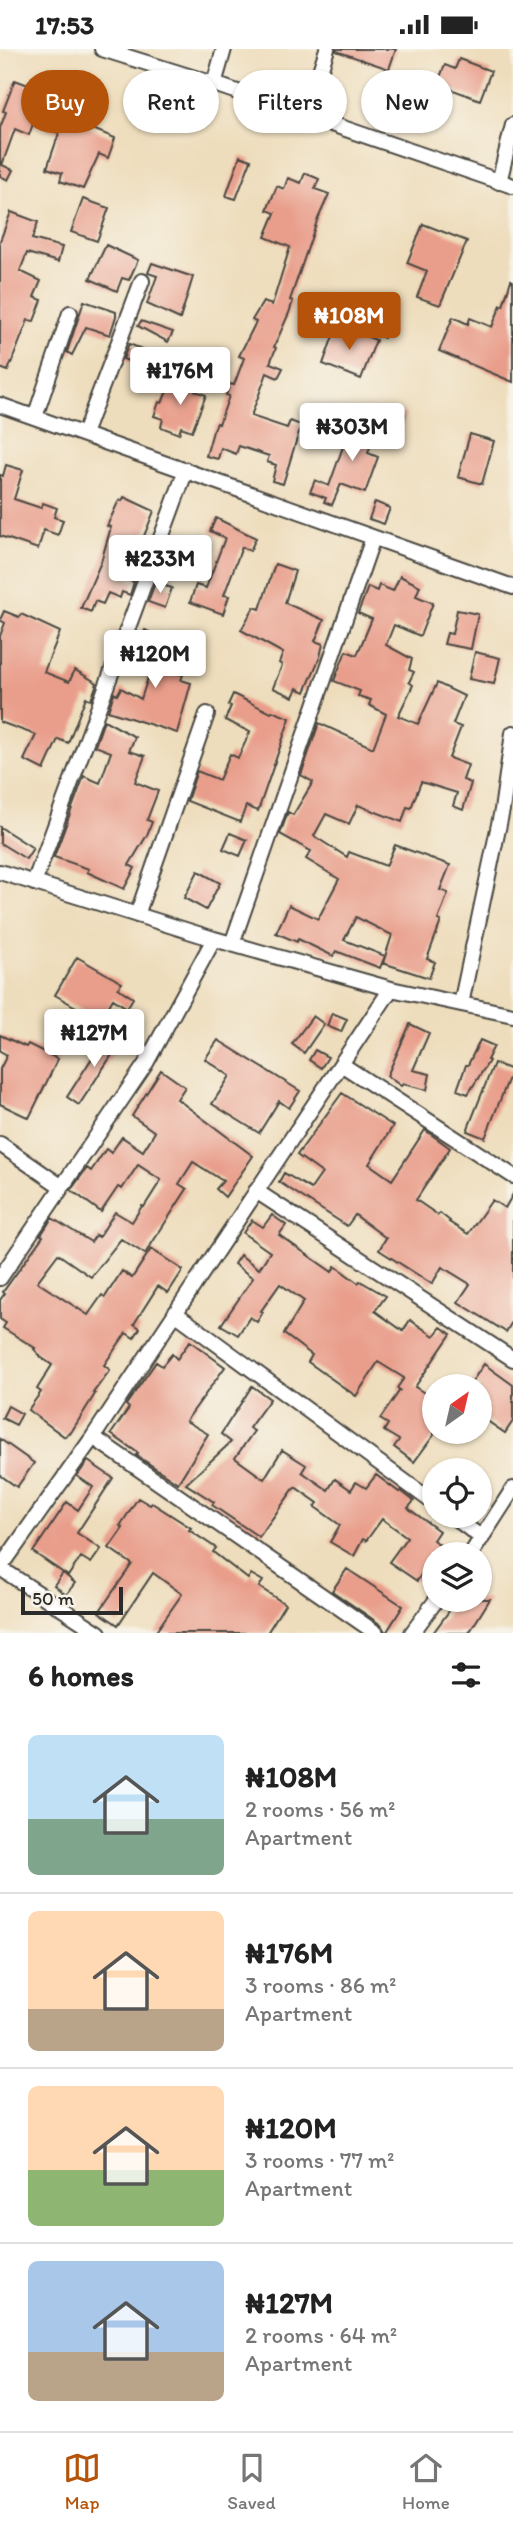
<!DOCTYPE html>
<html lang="en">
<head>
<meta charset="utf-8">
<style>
	body { margin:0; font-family:Itim,sans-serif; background:#f2f2f2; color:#222; height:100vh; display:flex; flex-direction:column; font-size:26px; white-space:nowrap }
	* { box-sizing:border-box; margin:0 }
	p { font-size:23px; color:#767676 }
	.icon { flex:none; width:38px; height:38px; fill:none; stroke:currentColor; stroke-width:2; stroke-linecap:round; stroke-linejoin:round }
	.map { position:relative; height:1584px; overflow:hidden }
	.side { display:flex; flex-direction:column; background:#fff; flex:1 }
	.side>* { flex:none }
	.hud { position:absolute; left:21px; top:21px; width:472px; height:63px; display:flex; gap:14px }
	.needle { width:46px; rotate:34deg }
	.buttons { position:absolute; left:422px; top:1325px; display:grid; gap:14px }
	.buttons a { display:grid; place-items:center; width:70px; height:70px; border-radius:50%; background:#fff; box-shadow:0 2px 5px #0004; font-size:35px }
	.scale { position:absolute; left:21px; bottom:18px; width:102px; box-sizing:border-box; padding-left:7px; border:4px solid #2b2b2b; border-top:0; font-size:19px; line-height:24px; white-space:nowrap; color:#2b2b2b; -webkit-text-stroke:5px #f7f3e8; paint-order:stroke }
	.price { position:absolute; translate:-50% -60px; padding:0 16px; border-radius:7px; background:#fff; color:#222; font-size:23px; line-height:46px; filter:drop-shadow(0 2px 4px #0008) }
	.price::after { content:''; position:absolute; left:50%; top:42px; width:21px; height:16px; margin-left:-10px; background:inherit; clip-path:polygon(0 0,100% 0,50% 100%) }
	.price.selected { background:#b45309; color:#fff }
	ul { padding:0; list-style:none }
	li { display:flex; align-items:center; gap:21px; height:175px; padding:0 28px }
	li+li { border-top:2px solid #e0e0e0 }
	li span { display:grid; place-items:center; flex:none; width:196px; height:140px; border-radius:10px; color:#555 }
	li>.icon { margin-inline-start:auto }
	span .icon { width:84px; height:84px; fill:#fffc; stroke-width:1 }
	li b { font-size:30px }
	h2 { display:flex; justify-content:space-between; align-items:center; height:84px; padding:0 28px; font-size:30px }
	.pill { padding:0 24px; border-radius:32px; background:#fff; box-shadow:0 2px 5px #0004; font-size:24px; line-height:63px }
	.pill.selected { background:#b45309; color:#fff }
	.status { display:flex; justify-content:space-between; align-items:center; height:49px; padding:0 35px; background:#fff; direction:ltr }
	.status svg { height:19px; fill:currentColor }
	.menu { display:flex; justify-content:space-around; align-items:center; height:98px; border-top:2px solid #e0e0e0; background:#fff; font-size:19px; color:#767676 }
	.menu a { display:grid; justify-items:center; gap:4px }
	.menu .selected { color:#b45309 }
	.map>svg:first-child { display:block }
	.building { fill:#e99e8b }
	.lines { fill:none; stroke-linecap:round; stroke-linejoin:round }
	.street-casing { stroke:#484641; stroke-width:18 }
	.street { stroke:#fff; stroke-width:14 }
</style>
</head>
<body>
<div class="status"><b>17:53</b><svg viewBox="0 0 49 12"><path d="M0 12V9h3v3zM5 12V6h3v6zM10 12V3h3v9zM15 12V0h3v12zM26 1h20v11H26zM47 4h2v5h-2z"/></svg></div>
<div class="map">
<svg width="513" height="1584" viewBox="0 0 513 1584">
	<rect width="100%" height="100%" fill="#f7f3e8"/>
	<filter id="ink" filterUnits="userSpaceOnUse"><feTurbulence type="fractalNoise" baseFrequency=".0143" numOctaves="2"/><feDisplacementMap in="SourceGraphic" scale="14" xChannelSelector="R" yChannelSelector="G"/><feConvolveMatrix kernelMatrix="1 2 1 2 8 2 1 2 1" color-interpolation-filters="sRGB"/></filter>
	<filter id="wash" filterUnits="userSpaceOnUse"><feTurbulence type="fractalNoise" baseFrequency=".00686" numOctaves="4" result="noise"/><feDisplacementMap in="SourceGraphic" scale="28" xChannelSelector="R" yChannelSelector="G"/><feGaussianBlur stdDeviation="1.57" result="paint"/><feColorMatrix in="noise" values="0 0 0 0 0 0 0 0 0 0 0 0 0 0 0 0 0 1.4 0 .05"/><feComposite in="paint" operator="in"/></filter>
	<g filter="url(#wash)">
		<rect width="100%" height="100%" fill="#eeddbc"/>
		<g id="blocks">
			<path class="building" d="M 337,0 L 396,0 L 389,20 L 336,2 Z
				M 459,10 L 491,22 L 480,51 L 437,35 L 445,16 L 455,20 Z
				M 15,31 L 39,40 L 35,49 L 51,58 L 47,65 L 77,76 L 78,74 L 115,89 L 108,109 L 99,105 L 83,140 L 60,132 L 62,124 L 47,119 L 59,84 L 33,75 L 29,86 L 15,80 L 2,116 L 13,121 L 8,131 L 0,127 L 0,79 L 6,63 L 3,62 Z
				M 240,107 L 251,111 L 236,150 L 226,147 Z
				M 305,124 L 319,130 L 315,140 L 329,145 L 317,172 L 290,251 L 293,252 L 289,264 L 274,298 L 276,299 L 270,314 L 283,319 L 278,329 L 267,324 L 251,367 L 287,379 L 290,372 L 301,376 L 283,435 L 272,432 L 276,416 L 267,413 L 269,407 L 239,397 L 236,405 L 221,399 L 218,410 L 206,407 L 213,382 L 217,374 L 219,375 L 229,347 L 226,346 L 230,335 L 234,336 L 244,309 L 239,307 L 256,273 L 252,271 L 263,253 L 272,256 L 290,198 L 265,188 L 275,164 L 267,161 L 277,137 L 284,140 L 288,129 L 301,134 Z
				M 83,150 L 109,159 L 97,192 L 71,183 Z
				M 11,163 L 38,173 L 32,190 L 62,198 L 58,213 L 27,204 L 20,222 L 41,232 L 34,248 L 42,251 L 34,272 L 28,271 L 8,322 L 0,319 L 0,192 Z
				M 423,175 L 467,192 L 440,256 L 417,248 L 427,222 L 407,214 Z
				M 106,196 L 138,211 L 129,231 L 122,229 L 117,242 L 90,230 Z
				M 152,214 L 193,228 L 180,270 L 147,255 L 157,227 L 148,224 Z
				M 511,231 L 513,232 L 513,333 L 439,302 L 453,268 L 468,275 L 470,269 L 492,278 L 501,256 L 503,257 Z
				M 383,250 L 396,254 L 384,289 L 371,284 Z
				M 84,252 L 116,263 L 116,267 L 110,286 L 86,278 L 72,306 L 67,303 Z
				M 141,272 L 173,283 L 168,293 L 138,277 Z
				M 337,276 L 376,291 L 361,330 L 323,315 Z
				M 129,295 L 165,309 L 160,325 L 123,310 Z
				M 172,330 L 196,339 L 195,342 L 206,346 L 192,382 L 181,378 L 179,385 L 161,378 L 163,370 L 154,367 L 159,353 L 162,354 Z
				M 391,362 L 405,365 L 401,383 L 387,380 Z
				M 364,366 L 379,371 L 368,404 L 378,408 L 365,444 L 341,435 L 332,456 L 324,453 L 326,449 L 310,443 L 315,431 L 329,437 L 350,378 L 359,381 Z
				M 470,385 L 494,392 L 482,435 L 458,428 Z
				M 6,416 L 23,421 L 14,450 L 41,459 L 43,454 L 57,459 L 54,468 L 63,471 L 58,486 L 44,481 L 38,500 L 0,487 L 0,426 L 3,427 Z
				M 124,448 L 154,462 L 142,492 L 136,490 L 129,511 L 131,511 L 126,527 L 129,528 L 128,531 L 134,533 L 130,546 L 122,543 L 120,549 L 108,544 L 103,555 L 95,552 L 91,563 L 81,559 L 101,513 L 111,478 L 107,477 L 119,451 L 122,452 Z
				M 375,453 L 390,459 L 384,475 L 369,470 Z
				M 216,469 L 256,489 L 250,502 L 242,498 L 224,546 L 229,547 L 223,565 L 190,553 L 196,536 L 206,539 L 225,489 L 210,482 Z
				M 275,515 L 295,522 L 285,554 L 324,571 L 315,592 L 323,595 L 320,608 L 305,643 L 297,639 L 293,648 L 273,639 L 282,616 L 279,614 L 283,604 L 241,581 L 254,558 L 260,560 Z
				M 400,527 L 420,537 L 416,547 L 433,554 L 420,587 L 394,576 L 386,596 L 412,610 L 409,621 L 414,623 L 409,633 L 413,636 L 398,667 L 418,675 L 437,634 L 464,647 L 453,675 L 461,678 L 449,709 L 468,716 L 463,731 L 471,734 L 463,761 L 453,757 L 457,744 L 421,733 L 411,759 L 407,758 L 402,773 L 358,756 L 349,775 L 326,765 L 314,787 L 347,808 L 349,803 L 386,817 L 395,796 L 450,816 L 440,841 L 448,844 L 438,871 L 441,872 L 427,910 L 435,913 L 429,929 L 383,914 L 392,886 L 356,868 L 344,891 L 385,907 L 380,919 L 336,902 L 333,907 L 298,890 L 297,893 L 276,884 L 289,856 L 318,870 L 339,830 L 306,810 L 311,802 L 280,785 L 288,763 L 293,766 L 313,733 L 301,726 L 319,674 L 373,699 L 386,665 L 369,656 L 371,651 L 358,647 L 360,642 L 334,632 L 346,602 L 357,606 L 372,570 L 358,564 L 368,538 L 377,542 L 379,536 L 393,542 Z
				M 155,534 L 172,539 L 165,559 L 148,553 Z
				M 457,561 L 478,565 L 471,600 L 444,595 L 447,584 L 452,585 Z
				M 4,562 L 19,568 L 21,565 L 60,583 L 44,623 L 69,633 L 75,621 L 97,634 L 91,651 L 86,648 L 68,694 L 58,690 L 44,721 L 24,711 L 36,686 L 0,673 L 0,587 L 5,574 L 0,571 Z
				M 145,581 L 173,595 L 161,619 L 183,626 L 181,631 L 191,634 L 177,684 L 108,662 L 114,644 L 117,646 L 121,639 L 141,650 L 153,613 L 134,603 Z
				M 475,603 L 500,609 L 494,635 L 469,630 Z
				M 233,645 L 271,664 L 272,662 L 290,669 L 258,762 L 246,757 L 240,773 L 187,752 L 197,722 L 219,731 L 230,705 L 238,709 L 250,683 L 225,671 L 231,657 L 228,656 Z
				M 104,671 L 135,688 L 129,702 L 145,707 L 135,733 L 158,742 L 147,771 L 152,773 L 147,786 L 129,816 L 135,819 L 124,840 L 87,823 L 89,820 L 54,808 L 84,727 L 100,734 L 111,703 L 95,697 Z
				M 0,778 L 33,799 L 26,810 L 0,794 Z
				M 230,784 L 247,791 L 240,807 L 223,800 Z
				M 198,822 L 220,834 L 206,861 L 184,849 Z
				M 77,908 L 122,934 L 118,939 L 133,949 L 127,959 L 113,950 L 100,972 L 55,946 Z
				M 332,964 L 347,970 L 341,983 L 327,977 Z
				M 313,967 L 324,975 L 304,1004 L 292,995 Z
				M 410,975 L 429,984 L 413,1021 L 430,1025 L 427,1041 L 403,1035 L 401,1037 L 387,1027 Z
				M 108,984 L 121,992 L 79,1056 L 67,1048 Z
				M 0,986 L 26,998 L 28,995 L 58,1010 L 29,1069 L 0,1055 L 0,1020 L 7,1006 L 0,1002 Z
				M 218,991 L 300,1042 L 289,1059 L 279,1052 L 259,1084 L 212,1055 L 230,1027 L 205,1010 Z
				M 480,991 L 494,997 L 487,1011 L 489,1012 L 468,1045 L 457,1041 L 466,1016 L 468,1016 Z
				M 315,1001 L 328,1008 L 321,1019 L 309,1011 Z
				M 494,1014 L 512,1021 L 485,1089 L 467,1082 Z
				M 161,1021 L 185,1038 L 177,1050 L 253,1107 L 225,1148 L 216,1140 L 223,1132 L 193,1113 L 179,1135 L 187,1140 L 145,1205 L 121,1190 L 91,1228 L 58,1205 L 37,1233 L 88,1266 L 102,1246 L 105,1248 L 122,1222 L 132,1229 L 151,1200 L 183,1221 L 168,1244 L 158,1237 L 134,1275 L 140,1279 L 134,1289 L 126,1284 L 104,1316 L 110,1321 L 93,1344 L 95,1345 L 70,1385 L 68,1384 L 65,1388 L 28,1361 L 41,1343 L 37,1340 L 52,1316 L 42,1309 L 34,1300 L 35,1299 L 3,1279 L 6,1274 L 0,1270 L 0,1251 L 5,1244 L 3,1243 L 43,1187 L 41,1186 L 52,1169 L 91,1193 L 96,1186 L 99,1188 L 115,1163 L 132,1173 L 142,1157 L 144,1158 L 161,1131 L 138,1116 L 122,1140 L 118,1138 L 101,1163 L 71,1141 L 87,1119 L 91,1122 L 106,1100 L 111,1104 L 122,1088 L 143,1102 L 155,1083 L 132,1067 Z
				M 342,1044 L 393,1077 L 369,1115 L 392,1131 L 425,1081 L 450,1099 L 416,1151 L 438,1166 L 440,1164 L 450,1172 L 449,1173 L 468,1185 L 492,1151 L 505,1159 L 513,1145 L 513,1271 L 506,1283 L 458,1253 L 470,1235 L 442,1218 L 432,1235 L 379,1201 L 386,1189 L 355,1166 L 347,1177 L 279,1133 L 284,1124 L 311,1140 L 322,1124 L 297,1106 Z
				M 272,1166 L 286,1176 L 279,1186 L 332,1223 L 335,1217 L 358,1234 L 360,1232 L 386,1247 L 375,1262 L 403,1282 L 410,1271 L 434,1287 L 441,1278 L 451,1285 L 415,1338 L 434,1350 L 434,1386 L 414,1413 L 394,1398 L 399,1391 L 384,1382 L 388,1375 L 380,1370 L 400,1341 L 397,1339 L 404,1329 L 378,1313 L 356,1347 L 308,1313 L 312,1306 L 284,1285 L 304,1252 L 280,1235 L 261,1262 L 263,1263 L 257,1273 L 250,1268 L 238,1286 L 221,1276 L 253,1229 L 234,1215 L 240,1206 L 259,1220 L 270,1203 L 243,1184 L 252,1171 L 263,1178 Z
				M 190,1292 L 225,1318 L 186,1372 L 208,1385 L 178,1434 L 136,1406 L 138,1404 L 111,1385 L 129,1359 L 126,1356 L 156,1313 L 162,1317 L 172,1305 L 177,1310 Z
				M 484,1315 L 513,1336 L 513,1372 L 505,1384 L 480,1367 L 480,1337 L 469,1337 Z
				M 252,1337 L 270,1350 L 249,1379 L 254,1382 L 235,1409 L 264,1430 L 282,1401 L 306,1416 L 302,1423 L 328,1441 L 335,1430 L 351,1441 L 356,1433 L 366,1439 L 376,1426 L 399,1443 L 401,1442 L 414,1452 L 408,1459 L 439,1482 L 433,1491 L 440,1496 L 417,1532 L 389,1513 L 407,1488 L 382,1470 L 366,1492 L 363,1490 L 354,1507 L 330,1493 L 340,1476 L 315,1458 L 318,1454 L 295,1438 L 259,1488 L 212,1456 L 214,1453 L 186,1435 L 231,1393 L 221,1385 Z
				M 8,1357 L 22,1365 L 16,1376 L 2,1369 Z
				M 0,1390 L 34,1414 L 17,1438 L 0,1426 Z
				M 88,1412 L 113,1429 L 77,1484 L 101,1500 L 91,1514 L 81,1508 L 68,1527 L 33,1503 L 67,1453 L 78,1461 L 93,1438 L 77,1427 Z
				M 138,1449 L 150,1456 L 152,1454 L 191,1479 L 189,1481 L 216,1499 L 213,1503 L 248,1530 L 251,1525 L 263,1532 L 259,1538 L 285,1555 L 267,1584 L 155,1584 L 182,1545 L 153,1524 L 118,1576 L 99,1563 L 132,1515 L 109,1499 L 123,1479 L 120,1477 Z
				M 347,1520 L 403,1557 L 386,1584 L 381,1576 L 332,1542 Z
				M 63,1524 L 75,1534 L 66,1546 L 54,1536 Z
				M 458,1550 L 490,1550 L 469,1584 L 433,1584 Z"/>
		</g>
	</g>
	<g filter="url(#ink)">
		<use href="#blocks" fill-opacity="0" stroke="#484641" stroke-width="2"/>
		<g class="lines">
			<defs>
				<path id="street" d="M 102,0 L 214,35 L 513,137
					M 214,35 L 224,0
					M 306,66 L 327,0
					M 499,133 L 513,76
					M 0,356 L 513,538
					M 35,368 L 70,264
					M 84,385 L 142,232
					M 0,823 L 214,890 L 391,940 L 513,966
					M 34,834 L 186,421
					M 137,866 L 207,665
					M 232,895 L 373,489
					M 461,955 L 502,761 L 513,684
					M 341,1015 L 513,1127
					M 0,1095 L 62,1138
					M 256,1142 L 513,1310
					M 0,1229 L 145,1016 L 214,890
					M 175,1264 L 434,1454
					M 93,1388 L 376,1584
					M 451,1466 L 482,1489
					M 471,1505 L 513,1440
					M 0,1519 L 93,1388 L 391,940
					M 0,1519 L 99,1584
					M 412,1584 L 437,1550"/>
			</defs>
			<use href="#street" class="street-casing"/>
			<use href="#street" class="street"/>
		</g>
	</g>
</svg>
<div class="buttons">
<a><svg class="needle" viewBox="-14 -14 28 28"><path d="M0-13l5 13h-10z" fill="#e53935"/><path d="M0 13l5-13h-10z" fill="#767676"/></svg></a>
<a><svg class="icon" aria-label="locate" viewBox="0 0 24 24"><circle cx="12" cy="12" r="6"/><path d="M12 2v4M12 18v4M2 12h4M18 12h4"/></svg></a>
<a><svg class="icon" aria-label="layers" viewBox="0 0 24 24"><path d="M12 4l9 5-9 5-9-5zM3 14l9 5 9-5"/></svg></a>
</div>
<div class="scale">50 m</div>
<b class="price selected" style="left:349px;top:303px">₦108M</b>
<b class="price" style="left:180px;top:358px">₦176M</b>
<b class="price" style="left:352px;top:414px">₦303M</b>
<b class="price" style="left:160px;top:546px">₦233M</b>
<b class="price" style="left:155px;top:641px">₦120M</b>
<b class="price" style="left:94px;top:1020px">₦127M</b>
<div class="hud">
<a class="pill selected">Buy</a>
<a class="pill">Rent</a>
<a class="pill">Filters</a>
<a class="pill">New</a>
</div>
</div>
<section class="side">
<h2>6 homes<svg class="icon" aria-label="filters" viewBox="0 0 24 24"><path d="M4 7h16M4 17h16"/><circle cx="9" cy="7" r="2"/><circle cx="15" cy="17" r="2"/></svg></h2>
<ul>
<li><span style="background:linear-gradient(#bfe0f5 60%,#7fa58c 0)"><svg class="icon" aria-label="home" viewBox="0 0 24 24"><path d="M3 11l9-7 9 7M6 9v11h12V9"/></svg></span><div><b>₦108M</b><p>2 rooms · 56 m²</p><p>Apartment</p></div></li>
<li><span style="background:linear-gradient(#ffd9b3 70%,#b9a48a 0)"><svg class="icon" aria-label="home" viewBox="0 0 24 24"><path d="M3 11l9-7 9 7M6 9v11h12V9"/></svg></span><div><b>₦176M</b><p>3 rooms · 86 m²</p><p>Apartment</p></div></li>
<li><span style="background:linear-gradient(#ffd9b3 60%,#8fb573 0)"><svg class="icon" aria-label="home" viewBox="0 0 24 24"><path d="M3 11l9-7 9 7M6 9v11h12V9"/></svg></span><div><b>₦120M</b><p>3 rooms · 77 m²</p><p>Apartment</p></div></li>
<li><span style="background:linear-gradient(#a9c7e8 65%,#b9a48a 0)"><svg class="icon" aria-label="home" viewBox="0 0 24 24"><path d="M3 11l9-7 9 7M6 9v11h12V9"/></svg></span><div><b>₦127M</b><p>2 rooms · 64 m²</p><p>Apartment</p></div></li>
</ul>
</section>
<nav class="menu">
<a class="selected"><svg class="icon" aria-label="map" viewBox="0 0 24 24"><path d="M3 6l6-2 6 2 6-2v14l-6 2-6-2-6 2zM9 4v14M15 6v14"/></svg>Map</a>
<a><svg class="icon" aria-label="saved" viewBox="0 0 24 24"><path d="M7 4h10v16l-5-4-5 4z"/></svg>Saved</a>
<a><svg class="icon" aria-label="home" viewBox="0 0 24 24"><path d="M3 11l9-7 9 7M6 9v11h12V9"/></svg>Home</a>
</nav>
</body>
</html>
